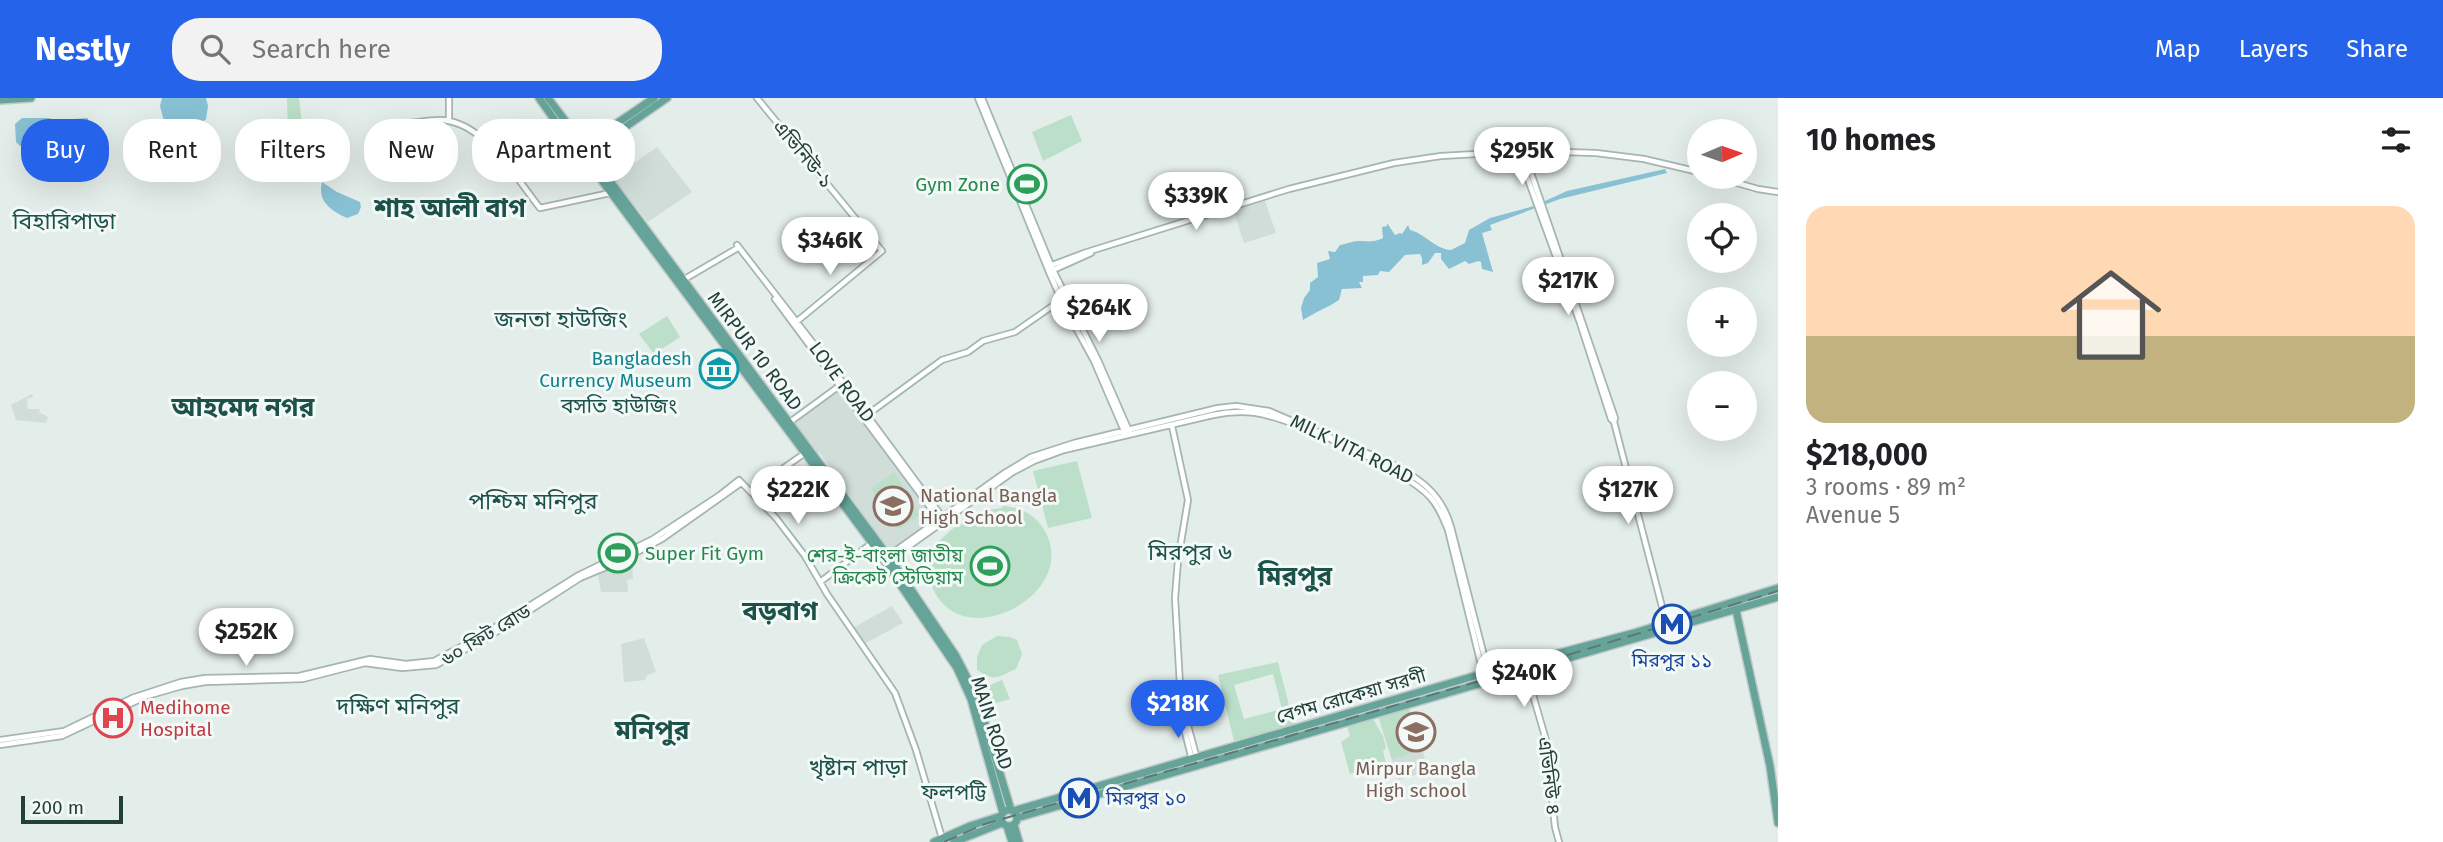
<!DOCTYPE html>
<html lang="en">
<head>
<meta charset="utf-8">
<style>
	body { margin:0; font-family:"Fira Sans","Noto Sans Bengali",sans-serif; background:#f2f2f2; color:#202124; height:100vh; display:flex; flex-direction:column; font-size:26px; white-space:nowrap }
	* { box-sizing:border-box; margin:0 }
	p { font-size:23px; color:#757577 }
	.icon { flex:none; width:38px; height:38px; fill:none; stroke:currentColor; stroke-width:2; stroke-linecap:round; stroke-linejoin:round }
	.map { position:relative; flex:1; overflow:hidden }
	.side { display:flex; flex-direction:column; background:#fff; width:665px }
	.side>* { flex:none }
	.banner { position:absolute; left:21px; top:21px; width:665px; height:63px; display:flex; gap:14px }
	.needle { width:46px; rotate:88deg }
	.tools { position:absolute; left:1687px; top:21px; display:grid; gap:14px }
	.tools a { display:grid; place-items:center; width:70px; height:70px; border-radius:50%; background:#fff; box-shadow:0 7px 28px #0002; font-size:35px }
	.scale { position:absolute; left:21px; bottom:18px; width:102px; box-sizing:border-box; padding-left:7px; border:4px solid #223f3a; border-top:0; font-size:19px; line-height:24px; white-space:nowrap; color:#223f3a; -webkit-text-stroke:5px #f3f9f7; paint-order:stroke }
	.price { position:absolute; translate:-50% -60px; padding:0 16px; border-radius:24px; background:#fff; color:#222; font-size:23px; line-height:46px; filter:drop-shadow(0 2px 4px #0008) }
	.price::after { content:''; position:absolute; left:50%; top:42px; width:21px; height:16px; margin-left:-10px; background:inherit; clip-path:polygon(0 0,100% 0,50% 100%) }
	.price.active { background:#2563eb; color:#fff }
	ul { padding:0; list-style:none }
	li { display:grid; align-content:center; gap:14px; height:371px; padding:0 28px }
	li span { display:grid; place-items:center; height:217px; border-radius:21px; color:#555 }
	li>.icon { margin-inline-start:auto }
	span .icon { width:126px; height:126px; fill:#fffc; stroke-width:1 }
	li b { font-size:30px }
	h2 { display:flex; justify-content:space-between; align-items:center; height:84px; padding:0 28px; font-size:30px }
	.pill { padding:0 24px; border-radius:28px; background:#fff; box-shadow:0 7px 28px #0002; font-size:24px; line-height:63px }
	.pill.active { background:#2563eb; color:#fff }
	header { display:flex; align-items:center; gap:42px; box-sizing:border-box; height:98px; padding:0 35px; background:#2563eb; color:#fff }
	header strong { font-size:33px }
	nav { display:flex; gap:38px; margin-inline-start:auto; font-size:24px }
	.search { width:490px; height:63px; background:#f2f2f2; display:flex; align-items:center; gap:18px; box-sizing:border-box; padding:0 24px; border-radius:28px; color:#757577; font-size:26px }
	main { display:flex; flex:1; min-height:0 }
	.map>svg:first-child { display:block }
	.built { fill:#d1ddd9 }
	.green { fill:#bbdfc8; fill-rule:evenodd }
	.water { fill:#89c1d4 }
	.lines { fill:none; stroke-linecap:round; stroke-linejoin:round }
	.minor-casing { stroke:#a5b5b1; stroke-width:8 }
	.major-casing { stroke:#c1c9c8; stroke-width:10 }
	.minor { stroke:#fff; stroke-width:4.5 }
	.major { stroke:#66a49a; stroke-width:7 }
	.rail { stroke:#5c7a75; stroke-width:2; stroke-dasharray:14 7; stroke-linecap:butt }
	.labels { text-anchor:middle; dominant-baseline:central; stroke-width:6; stroke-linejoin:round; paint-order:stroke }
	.street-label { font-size:19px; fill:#223f3a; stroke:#f3f9f7 }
	.leisure-label { font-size:19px; fill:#27864d; stroke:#f3f9f7; text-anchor:end }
	.culture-label { font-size:19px; fill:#0d838f; stroke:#f3f9f7; text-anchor:end }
	.education-label { font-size:19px; fill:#785e54; stroke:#f3f9f7; text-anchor:start }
	.transit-label { font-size:19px; fill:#164399; stroke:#f3f9f7 }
	.health-label { font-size:19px; fill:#be3a42; stroke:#f3f9f7; text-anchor:start }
	.neighbourhood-label { font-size:21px; fill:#1d524a; stroke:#f3f9f7 }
	.quarter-label { font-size:23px; fill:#1d524a; stroke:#f3f9f7 }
	.district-label { font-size:26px; font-weight:bold; fill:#1d524a; stroke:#f3f9f7 }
</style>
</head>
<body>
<header>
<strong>Nestly</strong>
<div class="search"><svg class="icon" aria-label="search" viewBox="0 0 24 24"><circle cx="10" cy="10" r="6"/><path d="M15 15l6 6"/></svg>Search here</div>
<nav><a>Map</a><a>Layers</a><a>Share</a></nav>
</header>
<main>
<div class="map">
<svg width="1778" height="744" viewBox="0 0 1778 744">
	<rect width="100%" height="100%" fill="#e3ede9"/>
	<path class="built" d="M 657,49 L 692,94 L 648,124 L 613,80 Z
		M 1265,103 L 1276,135 L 1244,145 L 1233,112 Z
		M 839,291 L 940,422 L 890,454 L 819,354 L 817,355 L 792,323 Z
		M 32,296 L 33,299 L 27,301 L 28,311 L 40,311 L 39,314 L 48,319 L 46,325 L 16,322 L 11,307 Z
		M 624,464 L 625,466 L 632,466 L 633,481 L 627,482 L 628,494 L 601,494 L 598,477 Z
		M 892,508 L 903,525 L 864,546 L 853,530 Z
		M 644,540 L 656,574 L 647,577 L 645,582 L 624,584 L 621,546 Z
		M 1409,611 L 1429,673 L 1398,682 L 1378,619 Z"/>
	<path class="green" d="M 287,0 L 299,0 L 303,36 L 288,38 Z
		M 1071,17 L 1082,43 L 1043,63 L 1032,34 Z
		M 667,218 L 680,239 L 654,256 L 639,236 Z
		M 1077,363 L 1092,420 L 1048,430 L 1033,373 Z
		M 894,374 L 919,417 L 899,431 L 871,391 Z
		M 1002,408 C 1019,409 1034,416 1043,430 C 1082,490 976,552 939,501 C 927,485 926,464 935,446 C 940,443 944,438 950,433 C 964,421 984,411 1002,410 Z
		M 997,538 L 1010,539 L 1017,542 L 1022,556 L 1016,571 C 998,578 998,585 977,572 L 977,559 L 982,547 Z
		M 1278,564 L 1294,627 L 1234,643 L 1218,577 ZM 1273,576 L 1282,611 L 1244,621 L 1234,587 Z
		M 1002,582 L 1010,601 L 982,609 L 976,593 Z
		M 1409,611 L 1421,649 L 1412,652 L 1412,655 L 1392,661 L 1379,619 Z
		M 1373,621 L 1383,638 L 1386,650 L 1383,653 L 1386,665 L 1350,676 L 1341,644 L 1350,638 L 1347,628 Z"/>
	<path class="water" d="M 162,0 L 206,0 L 208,8 L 206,21 L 200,26 L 167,29 L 165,27 L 160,8 Z
		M 22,20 L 50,20 L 58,30 L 73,29 L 73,21 L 88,20 L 89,44 L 20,48 L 16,44 L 15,26 Z
		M 1665,71 L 1667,75 L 1560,101 L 1490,127 L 1492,132 L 1482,135 L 1493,174 L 1482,171 L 1481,164 L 1478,163 L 1469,166 L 1465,163 L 1449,171 L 1441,161 L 1441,155 L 1435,155 L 1428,165 L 1422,167 L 1422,160 L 1420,156 L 1405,157 L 1389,174 L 1380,173 L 1378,177 L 1363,178 L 1363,184 L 1359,184 L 1362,190 L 1342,191 L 1339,202 C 1327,210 1315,214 1303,222 L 1301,210 L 1304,200 L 1310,192 L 1310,185 L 1318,179 L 1317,165 L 1330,161 L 1328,153 L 1335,154 L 1340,147 C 1346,146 1352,143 1358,143 C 1368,143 1372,145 1383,140 L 1382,129 L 1387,128 L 1387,125 L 1395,137 L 1400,135 L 1402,136 L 1408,127 L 1410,132 C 1424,135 1435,151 1451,152 L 1465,145 L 1469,132 L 1490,120 L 1534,108 L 1567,93 Z
		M 322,84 L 337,94 L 360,104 L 361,109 L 358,116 L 347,120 C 331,113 317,103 322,84 Z"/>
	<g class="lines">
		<defs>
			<path id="minor" d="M 449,0 L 449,23
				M 757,0 L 882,153 L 795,225
				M 978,0 L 1049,174 L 1066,212 L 1094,263 L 1125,335
				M 982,0 L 1053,172 L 1098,262 L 1129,333
				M 410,25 C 422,24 437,20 449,23 C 487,30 517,81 540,110 L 610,95
				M 1518,54 L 1580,225 L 1611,321 L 1614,324 L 1666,524
				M 1532,54 L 1528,58 L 1528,66 L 1615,320 L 1614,324
				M 1716,79 L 1758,91 L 1778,94
				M 737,147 L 830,267 L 943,420
				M 1047,169 L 1084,155 L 1289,91 L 1394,65 L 1441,58 L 1530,53 L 1596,55 L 1644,61 L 1699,74
				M 1051,173 L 1091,155
				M 683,182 L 736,151
				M 775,201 L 941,424
				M 867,317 L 942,262 L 968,254 L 983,243 L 1015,234 L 1061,202
				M 790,324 L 842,286
				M 1172,328 L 1188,402 L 1178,462 L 1175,500 L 1182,622 L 1192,662
				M 751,393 L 805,355
				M 888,458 L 1003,376 L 1031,359 L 1074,345 L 1218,310 L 1236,308 L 1269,313 L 1388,364 C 1419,380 1441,394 1451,429 L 1488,573
				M 891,461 L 1013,374 L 1034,363 L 1064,352 L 1213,317 C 1227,314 1241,313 1256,315 C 1294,321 1403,371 1430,399 C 1439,409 1443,420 1448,432 L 1483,575
				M 820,484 L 872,445
				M 1526,573 L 1546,642 L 1555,729 L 1559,744
				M 1183,616 L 1186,620 L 1197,661
				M 0,642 L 64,633 L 132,600 L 181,584 L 205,580 L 299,578 L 370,561 L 406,566 L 434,563 L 481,538 L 579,477 L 653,441 L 720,397 L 739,382 L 776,420 L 805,458 L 827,496 L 895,595 L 916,652 L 942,740
				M 0,647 L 62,638 L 147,598 L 182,588 L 205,584 L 303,581 L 365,565 L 402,570 L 436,567 L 490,538 L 580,480 L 616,465 L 662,441 L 741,385"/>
			<path id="major" d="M 539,0 L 566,38 L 574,59 L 597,76 L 872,445 L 957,570 L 971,601 L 1003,715
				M 548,0 L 573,33 L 592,47 L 602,72 L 891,462 L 956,558 L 977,599 L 1011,712
				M 0,2 L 31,0
				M 587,42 L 594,41 L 654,0
				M 595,53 L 598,48 L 667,0
				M 1736,512 L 1770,668 L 1778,725
				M1001 720a8 8 0 1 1 16 0a8 8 0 1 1-16 0Z
				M 1013,713 L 1488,574 L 1634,535 L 1778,490
				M 1017,720 L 1778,499
				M 1014,727 L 1019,744
				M 1007,728 L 1012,744
				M 934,744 L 970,728 L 1001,718
				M 954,744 L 1002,725"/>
		</defs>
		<use href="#minor" class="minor-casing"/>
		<use href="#major" class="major-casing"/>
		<use href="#minor" class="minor"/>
		<use href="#major" class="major"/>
		<path class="rail" d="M 944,744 L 985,726 L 1538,566 L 1778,493"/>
	</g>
	<defs>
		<symbol id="stadium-ring" viewBox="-11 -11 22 22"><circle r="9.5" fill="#f3f9f7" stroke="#2e9e5b" stroke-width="1.5"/><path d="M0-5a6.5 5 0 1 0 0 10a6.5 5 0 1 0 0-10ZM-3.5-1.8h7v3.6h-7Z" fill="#2e9e5b"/></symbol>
		<symbol id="museum-ring" viewBox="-11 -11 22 22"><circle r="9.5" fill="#f3f9f7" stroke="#0f9aa8" stroke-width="1.5"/><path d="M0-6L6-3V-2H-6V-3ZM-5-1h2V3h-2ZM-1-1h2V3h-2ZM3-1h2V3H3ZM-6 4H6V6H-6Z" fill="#0f9aa8"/></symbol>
		<symbol id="school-ring" viewBox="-11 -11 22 22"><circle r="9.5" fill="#f3f9f7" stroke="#8d6e63" stroke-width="1.5"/><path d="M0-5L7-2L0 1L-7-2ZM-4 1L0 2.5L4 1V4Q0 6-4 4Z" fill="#8d6e63"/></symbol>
		<symbol id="metro-ring" viewBox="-11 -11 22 22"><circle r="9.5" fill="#f3f9f7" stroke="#1a4fb4" stroke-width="1.5"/><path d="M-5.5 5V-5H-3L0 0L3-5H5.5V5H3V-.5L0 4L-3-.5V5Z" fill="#1a4fb4"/></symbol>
		<symbol id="hospital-ring" viewBox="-11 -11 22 22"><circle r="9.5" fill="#f3f9f7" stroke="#e0444e" stroke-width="1.5"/><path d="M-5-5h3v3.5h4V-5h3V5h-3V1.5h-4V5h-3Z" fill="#e0444e"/></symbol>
	</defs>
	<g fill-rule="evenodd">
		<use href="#stadium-ring" x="1005" y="64" width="44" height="44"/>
		<use href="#museum-ring" x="697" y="249" width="44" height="44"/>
		<use href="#school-ring" x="871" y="386" width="44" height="44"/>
		<use href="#stadium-ring" x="596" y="433" width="44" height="44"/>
		<use href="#stadium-ring" x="968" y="446" width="44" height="44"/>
		<use href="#metro-ring" x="1650" y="504" width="44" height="44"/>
		<use href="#hospital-ring" x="91" y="598" width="44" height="44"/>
		<use href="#school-ring" x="1394" y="612" width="44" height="44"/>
		<use href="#metro-ring" x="1057" y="678" width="44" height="44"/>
	</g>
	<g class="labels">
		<g class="street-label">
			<text transform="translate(803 56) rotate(50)">এভিনিউ-১</text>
			<text transform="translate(755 253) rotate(53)">MIRPUR 10 ROAD</text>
			<text transform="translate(842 284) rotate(53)">LOVE ROAD</text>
			<text transform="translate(1352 351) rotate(26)">MILK VITA ROAD</text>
			<text transform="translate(486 537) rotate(-31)">৬০ ফিট রোড</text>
			<text transform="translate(1351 598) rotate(-16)">বেগম রোকেয়া সরণী</text>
			<text transform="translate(992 625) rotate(72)">MAIN ROAD</text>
			<text transform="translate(1549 678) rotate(83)">এভিনিউ ৪</text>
		</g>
		<g class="leisure-label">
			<text x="1000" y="86">Gym Zone</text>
			<text x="645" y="455" text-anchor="start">Super Fit Gym</text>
			<text x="963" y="457">শের-ই-বাংলা জাতীয়<tspan x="963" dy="22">ক্রিকেট স্টেডিয়াম</tspan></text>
		</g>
		<g class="culture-label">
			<text x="692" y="260">Bangladesh<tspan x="692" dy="22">Currency Museum</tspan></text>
		</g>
		<g class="education-label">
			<text x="920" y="397">National Bangla<tspan x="920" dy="22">High School</tspan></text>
			<text x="1416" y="670" text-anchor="middle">Mirpur Bangla<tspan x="1416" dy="22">High school</tspan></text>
		</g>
		<g class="transit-label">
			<text x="1672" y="562">মিরপুর ১১</text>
			<text x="1106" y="700" text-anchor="start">মিরপুর ১০</text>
		</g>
		<g class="health-label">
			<text x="140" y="609">Medihome<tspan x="140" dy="22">Hospital</tspan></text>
		</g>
		<g class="neighbourhood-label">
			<text x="619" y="308">বসতি হাউজিং</text>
			<text x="954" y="694">ফলপট্টি</text>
		</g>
		<g class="quarter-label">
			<text x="64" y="123">বিহারিপাড়া</text>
			<text x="561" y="221">জনতা হাউজিং</text>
			<text x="533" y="403">পশ্চিম মনিপুর</text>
			<text x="1190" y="454">মিরপুর ৬</text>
			<text x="398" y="608">দক্ষিণ মনিপুর</text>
			<text x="858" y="669">খৃষ্টান পাড়া</text>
		</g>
		<g class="district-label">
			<text x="450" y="110">শাহ আলী বাগ</text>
			<text x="243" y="309">আহমেদ নগর</text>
			<text x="1295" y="478">মিরপুর</text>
			<text x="780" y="513">বড়বাগ</text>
			<text x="652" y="632">মনিপুর</text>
		</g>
	</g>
</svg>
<div class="tools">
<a><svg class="needle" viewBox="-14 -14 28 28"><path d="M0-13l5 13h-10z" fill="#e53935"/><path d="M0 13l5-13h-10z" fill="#757577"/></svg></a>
<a><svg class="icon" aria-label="locate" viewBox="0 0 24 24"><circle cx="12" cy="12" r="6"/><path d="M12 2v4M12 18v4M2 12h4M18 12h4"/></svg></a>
<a>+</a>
<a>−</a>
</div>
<div class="scale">200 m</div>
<b class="price" style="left:1522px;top:89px">$295K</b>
<b class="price" style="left:1196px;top:134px">$339K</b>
<b class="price" style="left:830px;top:179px">$346K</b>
<b class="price" style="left:1568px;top:219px">$217K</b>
<b class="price" style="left:1099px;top:246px">$264K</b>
<b class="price" style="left:798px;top:428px">$222K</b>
<b class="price" style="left:1628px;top:428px">$127K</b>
<b class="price" style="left:246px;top:570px">$252K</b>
<b class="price" style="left:1524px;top:611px">$240K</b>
<b class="price active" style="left:1178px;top:642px">$218K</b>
<div class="banner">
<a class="pill active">Buy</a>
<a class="pill">Rent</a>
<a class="pill">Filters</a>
<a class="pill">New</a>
<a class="pill">Apartment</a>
</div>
</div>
<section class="side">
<h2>10 homes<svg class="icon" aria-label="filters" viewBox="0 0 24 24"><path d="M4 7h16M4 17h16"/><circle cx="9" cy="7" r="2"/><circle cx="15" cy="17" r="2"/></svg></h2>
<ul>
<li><span style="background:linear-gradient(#ffd9b3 60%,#c2b280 0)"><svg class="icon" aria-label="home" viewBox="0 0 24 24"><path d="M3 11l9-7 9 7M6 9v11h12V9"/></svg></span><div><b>$218,000</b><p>3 rooms · 89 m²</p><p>Avenue 5</p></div></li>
</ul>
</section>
</main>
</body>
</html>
